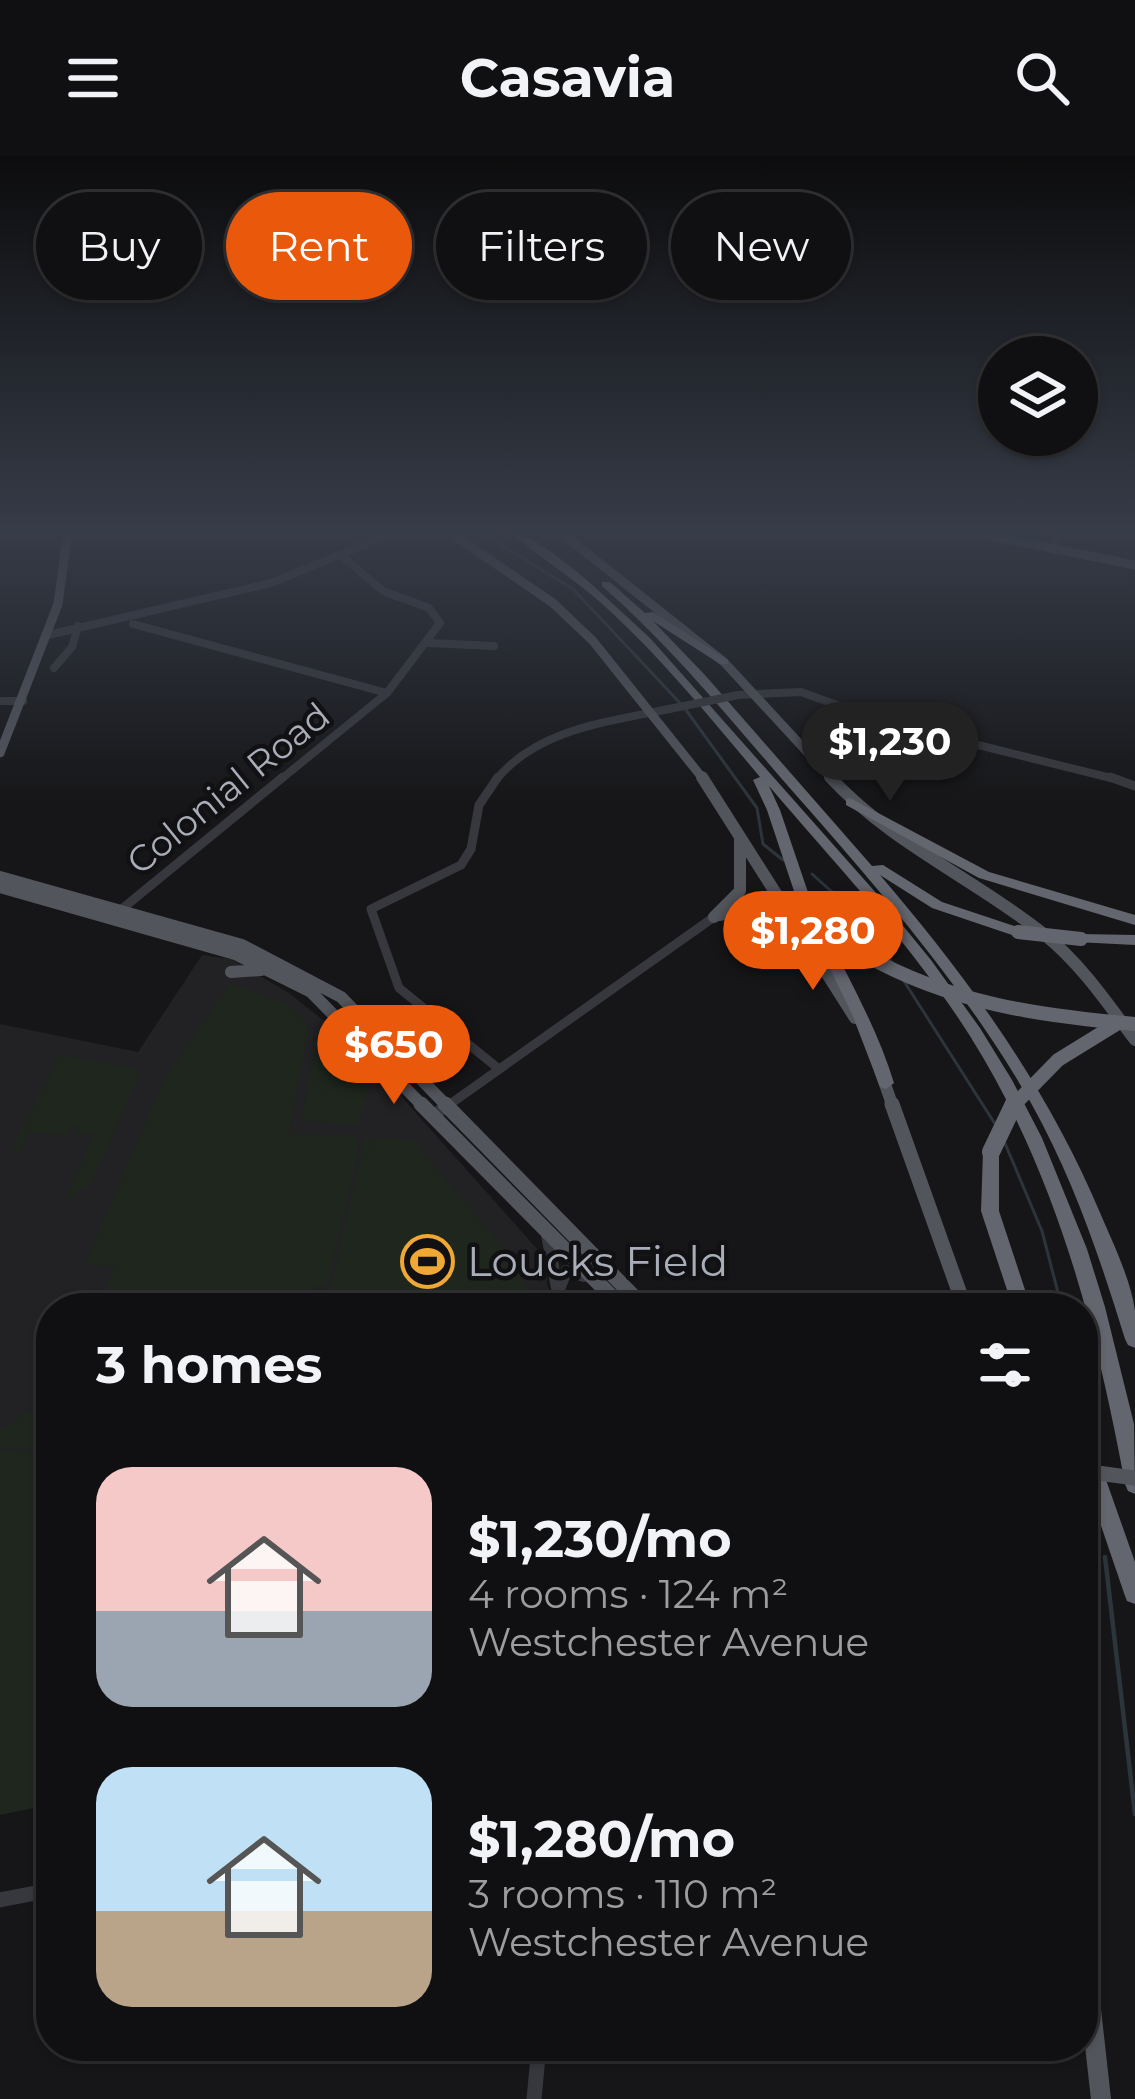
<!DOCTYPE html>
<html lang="en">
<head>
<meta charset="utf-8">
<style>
	body { margin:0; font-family:Montserrat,sans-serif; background:#1e1e20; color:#f1f3f6; height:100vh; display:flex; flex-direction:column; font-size:45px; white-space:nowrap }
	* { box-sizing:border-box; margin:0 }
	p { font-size:39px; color:#9c9d9f }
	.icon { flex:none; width:66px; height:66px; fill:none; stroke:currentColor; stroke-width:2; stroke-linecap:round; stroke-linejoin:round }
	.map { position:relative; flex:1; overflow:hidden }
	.sheet { position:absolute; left:36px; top:1137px; width:1062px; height:768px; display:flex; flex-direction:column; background:#101012; border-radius:48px; box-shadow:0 3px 9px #0004,0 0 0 3px #303032 }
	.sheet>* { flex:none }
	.top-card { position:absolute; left:36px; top:36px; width:1065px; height:108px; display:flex; gap:24px }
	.controls { position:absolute; left:978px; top:180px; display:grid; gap:24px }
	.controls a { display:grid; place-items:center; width:120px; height:120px; border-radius:50%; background:#101012; box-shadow:0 3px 9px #0004,0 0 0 3px #303032; font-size:60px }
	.price { position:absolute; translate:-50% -102px; padding:0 27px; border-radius:42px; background:#ea580c; color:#fff; font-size:39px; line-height:78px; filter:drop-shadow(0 3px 6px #0008) }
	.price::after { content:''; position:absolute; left:50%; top:72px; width:36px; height:27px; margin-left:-18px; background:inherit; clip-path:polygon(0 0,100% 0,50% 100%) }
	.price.selected { background:#222; color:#fff }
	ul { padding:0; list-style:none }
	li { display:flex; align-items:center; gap:36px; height:300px; padding:0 60px }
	li span { display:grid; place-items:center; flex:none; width:336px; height:240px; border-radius:36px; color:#555 }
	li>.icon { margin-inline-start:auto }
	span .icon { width:144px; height:144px; fill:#fffc; stroke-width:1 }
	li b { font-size:51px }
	h2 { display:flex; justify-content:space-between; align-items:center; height:144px; padding:0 60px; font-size:51px }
	.chip { padding:0 42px; border-radius:54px; background:#101012; box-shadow:0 3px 9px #0004,0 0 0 3px #303032; font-size:42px; line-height:108px }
	.chip.selected { background:#ea580c; color:#fff }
	header { display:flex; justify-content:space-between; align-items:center; height:156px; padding:0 60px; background:#101012; font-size:54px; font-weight:700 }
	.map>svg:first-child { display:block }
	.built { fill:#222225 }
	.green { fill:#1e261e }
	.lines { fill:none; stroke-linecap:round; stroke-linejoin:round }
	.stream-far1 { stroke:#2c353c; stroke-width:3 }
	.stream { stroke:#2c353c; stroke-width:4.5 }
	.minor-far3 { stroke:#37383d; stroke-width:8 }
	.minor-far2 { stroke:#37383d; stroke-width:9 }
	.minor-far1 { stroke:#37383d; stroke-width:12 }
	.minor { stroke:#37383d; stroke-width:15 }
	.major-far3 { stroke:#53555c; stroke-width:9 }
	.major-far2 { stroke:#53555c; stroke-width:12 }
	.major-far1 { stroke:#53555c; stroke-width:15 }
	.major { stroke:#53555c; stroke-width:20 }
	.highway { fill:#63666e; fill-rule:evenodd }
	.minor-bridge { stroke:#37383d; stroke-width:8 }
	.major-bridge { stroke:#53555c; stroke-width:15 }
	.highway-bridge-far1 { stroke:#63666e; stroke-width:14 }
	.highway-bridge { stroke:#63666e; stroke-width:18 }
	.labels { text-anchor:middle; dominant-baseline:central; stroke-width:9; stroke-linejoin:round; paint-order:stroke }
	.far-street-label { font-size:36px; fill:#a8adb8; stroke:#111113 }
	.poi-label { font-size:42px; fill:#a8adb8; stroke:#111113; text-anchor:start }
</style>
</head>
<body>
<header><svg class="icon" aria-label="menu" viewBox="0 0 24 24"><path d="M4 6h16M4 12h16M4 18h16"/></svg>Casavia<svg class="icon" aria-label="search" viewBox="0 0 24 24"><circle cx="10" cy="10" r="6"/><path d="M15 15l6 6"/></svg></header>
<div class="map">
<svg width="1135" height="1943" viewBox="0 0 1135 1943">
	<rect width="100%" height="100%" fill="#161618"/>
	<path class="built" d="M 202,799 L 231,803 L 289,837 L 359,893 L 546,1103 L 547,1129 L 559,1152 L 51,1152 L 51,1648 L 0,1659 L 0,868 L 138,896 Z"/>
	<path class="green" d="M 230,828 L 288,848 L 309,870 L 289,977 L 356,981 L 360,987 L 327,1131 L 313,1131 L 309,1148 L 323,1152 L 72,1152 L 106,1133 L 115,1111 L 85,1108 L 164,924 Z
		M 320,894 L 333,897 L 368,935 L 357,970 L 301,964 L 314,901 Z
		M 64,899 L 139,914 L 140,918 L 92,1027 L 64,1046 L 95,976 L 75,980 L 79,971 L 72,970 L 67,979 L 30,976 L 19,998 L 12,993 L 59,901 L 49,901 Z
		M 365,982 L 373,982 L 373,1015 L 375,982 L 412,983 L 508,1097 L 498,1109 L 512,1105 L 516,1110 L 535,1152 L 326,1152 Z
		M 51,1241 L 51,1295 L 0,1292 L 0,1274 Z
		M 0,1294 L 51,1297 L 51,1648 L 0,1659 Z"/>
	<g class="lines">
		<path class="stream-far1" d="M 478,375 L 573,433 L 680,547
			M 686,554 L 757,652 L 763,688 L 783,704
			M 812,718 L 858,759 L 894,809
			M 902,822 L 997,971
			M 1004,985 L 1042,1075 L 1062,1152
			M 1083,1233 L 1091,1262"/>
		<path class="stream" d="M 1105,1401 L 1135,1658"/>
		<path class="minor-far3" d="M 1052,394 L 1060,375
			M 133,468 L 387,537
			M 48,479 L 271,427 L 398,375
			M 428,487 L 494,490
			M 54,512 L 72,491 L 78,470
			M 738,539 L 801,536 L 881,565 L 1119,624
			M 2,545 L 23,545
			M 280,624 L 387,537 L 440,467 L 429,452 L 383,435 L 345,403
			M 496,624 C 537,573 608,566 669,553"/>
		<path class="minor-far2" d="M 498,621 L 479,649 L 471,693 L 461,709 L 371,753 L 399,832 L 499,913
			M 1110,621 L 1135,630
			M 117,757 L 283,621
			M 446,951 L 714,761"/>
		<path class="minor-far1" d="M 435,958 L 450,948
			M 547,1079 L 557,1132 L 567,1152
			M 558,1136 L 566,1115 L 584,1120"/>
		<path class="minor" d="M 0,1744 L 51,1734
			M 534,1943 L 539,1890"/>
		<path class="major-far3" d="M 448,375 L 553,447 L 593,485 L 704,624
			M 559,375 L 724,506 L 833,624
			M 967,375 L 1135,409
			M 0,597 L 58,448 L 68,375"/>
		<path class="major-far2" d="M 702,621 L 855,862
			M 830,621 C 892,688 975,723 1045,779 C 1081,808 1108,848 1135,884
			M 0,721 L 242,789 L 341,841 L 448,951
			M 0,731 L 235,798 L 311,836 L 424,951
			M 719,759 L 758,751 L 795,765
			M 714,761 L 740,735 L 740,684
			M 231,816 L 261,814
			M 880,914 L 893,951"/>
		<path class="major-far1" d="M 421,948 L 623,1152
			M 445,948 L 645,1152
			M 892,948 L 965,1152"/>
		<path class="major" d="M 1083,1782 L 1101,1943"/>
		<path class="highway" d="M 508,375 L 519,375 L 553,397 L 587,424 L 650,482 L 877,738 L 931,804 L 980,872 L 1012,924 L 1042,982 L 1087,1093 L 1105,1151 L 1134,1268 L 1135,1338 L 1128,1335 L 1125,1328 C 1096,1171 1056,1017 970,880 C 913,790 838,711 769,630 L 780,654 L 812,748 L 821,748 L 872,799 L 865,804 L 860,802 L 819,762 C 845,817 876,868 894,927 L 886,933 L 880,931 L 852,858 L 798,747 L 767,654 L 753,624 L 760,621 C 712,564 665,506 610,455 C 578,425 542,403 508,375 Z
			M 602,426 L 610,426 L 645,457 L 653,456 L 728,504 L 728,508 L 720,508 L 653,465 L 704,518 L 872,710 L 883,709 L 942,746 L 1023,773 L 1025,776 L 1018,781 L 932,752 L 880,719 C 969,823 1048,932 1101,1059 C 1113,1087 1131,1124 1135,1155 C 1135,1166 1135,1180 1135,1192 L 1128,1189 L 1125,1183 C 1100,1102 1073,1022 1031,947 C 965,831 876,730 788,630 C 728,561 671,490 602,430 Z
			M 850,642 L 989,716 L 1135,759 L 1135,769 L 979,722 L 846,649 L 846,643 Z
			M 1081,778 L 1135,779 L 1135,789 L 1076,786 L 1074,783 L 1076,780 Z
			M 991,989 L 997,991 L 999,996 L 999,1055 L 1031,1152 L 1013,1152 L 981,1055 L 983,996 L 985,991 Z
			M 1083,1277 L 1090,1280 L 1093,1287 L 1135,1406 L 1135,1448 L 1127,1445 L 1124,1437 L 1083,1317 Z"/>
		<path class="minor-bridge" d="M 669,553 L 738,539"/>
		<path class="major-bridge" d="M 1083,1315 L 1135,1322"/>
		<path class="highway-bridge-far1" d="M 1018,776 L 1081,783
			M 865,799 C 950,847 1039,860 1135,868
			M 1012,951 L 1058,904 L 1118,867"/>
		<path class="highway-bridge" d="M 991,996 L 1014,948"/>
	</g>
	<linearGradient id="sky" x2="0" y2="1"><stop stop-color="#0c0c0d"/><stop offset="0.58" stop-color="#363c48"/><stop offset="1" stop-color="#363c48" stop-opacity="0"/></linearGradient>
	<rect width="1135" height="647" fill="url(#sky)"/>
	<defs>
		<symbol id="stadium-ring" viewBox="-11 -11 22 22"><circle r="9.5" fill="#111113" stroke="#f0a835" stroke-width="1.5"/><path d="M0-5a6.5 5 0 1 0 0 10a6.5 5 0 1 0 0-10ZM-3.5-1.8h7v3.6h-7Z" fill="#f0a835"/></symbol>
	</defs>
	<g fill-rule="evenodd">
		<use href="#stadium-ring" x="398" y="1076" width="59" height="59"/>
	</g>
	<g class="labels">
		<g class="far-street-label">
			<text transform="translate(228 632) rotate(-39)">Colonial Road</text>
		</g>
		<g class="poi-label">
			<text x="467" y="1105">Loucks Field</text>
		</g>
	</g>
</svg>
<div class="controls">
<a><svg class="icon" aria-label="layers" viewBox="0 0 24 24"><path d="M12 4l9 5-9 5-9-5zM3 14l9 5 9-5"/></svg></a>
</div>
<b class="price selected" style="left:890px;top:648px">$1,230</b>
<b class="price" style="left:813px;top:837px">$1,280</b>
<b class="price" style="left:394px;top:951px">$650</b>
<div class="top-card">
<a class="chip">Buy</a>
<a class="chip selected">Rent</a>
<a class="chip">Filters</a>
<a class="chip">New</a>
</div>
<section class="sheet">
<h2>3 homes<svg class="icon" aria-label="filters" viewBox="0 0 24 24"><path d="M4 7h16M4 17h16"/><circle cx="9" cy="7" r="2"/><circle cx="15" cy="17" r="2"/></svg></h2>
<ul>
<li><span style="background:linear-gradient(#f6c9c9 60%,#9aa5b1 0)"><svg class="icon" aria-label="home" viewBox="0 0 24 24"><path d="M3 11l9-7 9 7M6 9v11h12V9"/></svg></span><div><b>$1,230/mo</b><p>4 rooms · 124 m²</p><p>Westchester Avenue</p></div></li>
<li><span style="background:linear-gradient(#bfe0f5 60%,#b9a48a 0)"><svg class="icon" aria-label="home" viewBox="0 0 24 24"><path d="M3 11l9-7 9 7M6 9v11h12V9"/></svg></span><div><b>$1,280/mo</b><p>3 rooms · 110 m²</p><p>Westchester Avenue</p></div></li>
</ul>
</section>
</div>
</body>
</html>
